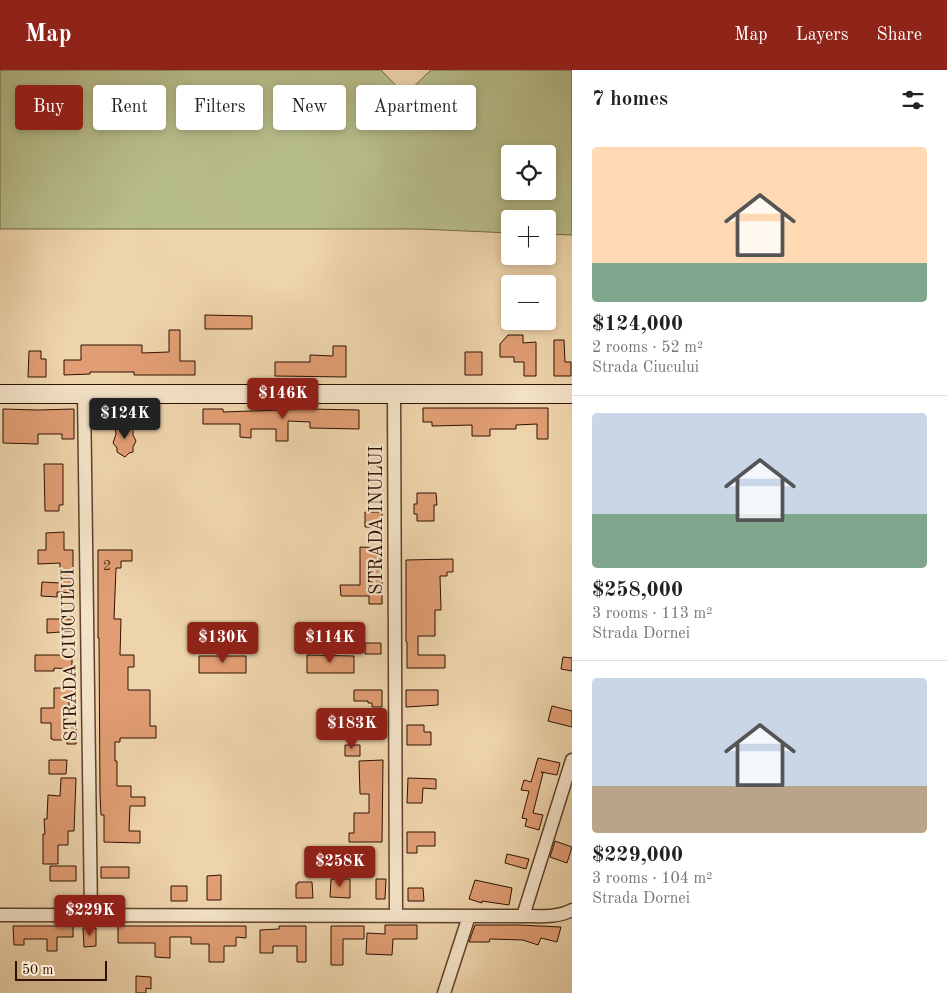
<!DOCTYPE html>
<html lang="en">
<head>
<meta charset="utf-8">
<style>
	body { margin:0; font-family:"Old Standard TT",serif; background:#f2f2f2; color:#222; height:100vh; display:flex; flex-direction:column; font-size:19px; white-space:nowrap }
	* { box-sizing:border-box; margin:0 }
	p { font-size:16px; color:#767676 }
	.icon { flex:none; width:28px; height:28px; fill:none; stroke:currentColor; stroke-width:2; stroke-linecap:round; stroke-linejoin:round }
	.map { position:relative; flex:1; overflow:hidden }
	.details { display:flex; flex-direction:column; background:#fff; width:375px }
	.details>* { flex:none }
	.hud { position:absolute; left:15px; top:15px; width:475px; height:45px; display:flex; gap:10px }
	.controls { position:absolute; left:501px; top:75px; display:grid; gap:10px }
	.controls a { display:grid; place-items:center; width:55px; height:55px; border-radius:5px; background:#fff; box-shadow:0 2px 8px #0003; font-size:25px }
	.scale { position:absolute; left:15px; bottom:12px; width:92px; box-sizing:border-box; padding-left:5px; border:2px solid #2f1002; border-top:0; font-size:14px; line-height:18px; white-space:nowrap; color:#2f1002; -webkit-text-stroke:4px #f4e3c8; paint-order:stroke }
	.price { position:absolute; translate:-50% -42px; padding:0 11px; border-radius:5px; background:#8f2418; color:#fff; font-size:16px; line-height:32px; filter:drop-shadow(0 1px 2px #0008) }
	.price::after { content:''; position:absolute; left:50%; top:30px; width:15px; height:11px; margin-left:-8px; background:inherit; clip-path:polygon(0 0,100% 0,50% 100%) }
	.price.on { background:#222; color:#fff }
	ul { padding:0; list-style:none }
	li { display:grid; align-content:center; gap:10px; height:265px; padding:0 20px }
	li+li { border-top:1px solid #e0e0e0 }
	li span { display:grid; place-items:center; height:155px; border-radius:5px; color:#555 }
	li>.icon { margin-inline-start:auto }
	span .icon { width:90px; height:90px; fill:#fffc; stroke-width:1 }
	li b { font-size:21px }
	h2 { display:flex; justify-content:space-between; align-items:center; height:60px; padding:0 20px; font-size:21px }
	.pill { padding:0 18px; border-radius:5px; background:#fff; box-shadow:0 2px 8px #0003; font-size:18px; line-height:45px }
	.pill.on { background:#8f2418; color:#fff }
	header { display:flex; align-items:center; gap:30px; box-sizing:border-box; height:70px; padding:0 25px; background:#8f2418; color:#fff }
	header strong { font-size:24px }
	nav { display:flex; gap:28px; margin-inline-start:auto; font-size:18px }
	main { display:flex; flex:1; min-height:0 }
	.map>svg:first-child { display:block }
	.green { fill:#b7bd8a; stroke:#736646; fill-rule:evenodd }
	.building { fill:#e19d73; stroke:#2f1002 }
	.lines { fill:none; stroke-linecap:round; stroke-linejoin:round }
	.minor-casing { stroke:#5f412c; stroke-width:15 }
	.secondary-casing { stroke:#2f1002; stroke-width:20 }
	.minor { stroke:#f4e3c8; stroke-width:12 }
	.secondary { stroke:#f4e3c8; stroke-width:18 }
	.labels { text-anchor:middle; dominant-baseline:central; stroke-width:4.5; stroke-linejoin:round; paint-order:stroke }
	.number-label { font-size:15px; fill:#5c331e }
	.street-label { font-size:18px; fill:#2f1002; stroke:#f4e3c8 }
</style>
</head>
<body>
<header>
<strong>Map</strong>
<nav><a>Map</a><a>Layers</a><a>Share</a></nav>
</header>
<main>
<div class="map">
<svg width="572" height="923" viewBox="0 0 572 923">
	<rect width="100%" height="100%" fill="#eed4ab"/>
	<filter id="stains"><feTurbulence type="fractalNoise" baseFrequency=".004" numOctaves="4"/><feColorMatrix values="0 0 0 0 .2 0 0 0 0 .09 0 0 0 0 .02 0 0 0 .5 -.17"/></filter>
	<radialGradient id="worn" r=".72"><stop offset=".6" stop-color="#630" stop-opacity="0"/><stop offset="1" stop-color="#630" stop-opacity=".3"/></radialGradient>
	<path class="green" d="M 0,0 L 381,0 L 405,25 L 431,0 L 572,0 L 572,165 L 548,164 L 548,149 L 510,149 L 510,163 L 420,159 L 0,159 ZM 510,84 L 548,84 L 548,121 L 510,121 Z"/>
	<path class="building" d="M 205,245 L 252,246 L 252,259 L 205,259 Z
		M 169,260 L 180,260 L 180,291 L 195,291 L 195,305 L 134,305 L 134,302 L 90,302 L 90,304 L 64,305 L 64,290 L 81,290 L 81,275 L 142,275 L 142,283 L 169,282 Z
		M 508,265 L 523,265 L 523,273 L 536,272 L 536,306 L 524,306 L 524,292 L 514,292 L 514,287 L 500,287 L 500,274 Z
		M 554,270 L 564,270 L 565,292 L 571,292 L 571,306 L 554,306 Z
		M 333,276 L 346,276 L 346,307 L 275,306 L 275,292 L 310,292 L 310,285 L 333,286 Z
		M 29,281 L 41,281 L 41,289 L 46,289 L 46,307 L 28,307 Z
		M 465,282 L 482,282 L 482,305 L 465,305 Z
		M 423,338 L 548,338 L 548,369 L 537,369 L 537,354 L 516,355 L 516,359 L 490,359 L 490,366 L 472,366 L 472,355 L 432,356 L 432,352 L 423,352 Z
		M 3,339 L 38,340 L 74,339 L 74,369 L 62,369 L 62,364 L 38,364 L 38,374 L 3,373 Z
		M 203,339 L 223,339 L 223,342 L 310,339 L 359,340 L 359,359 L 310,358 L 310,352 L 288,351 L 288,371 L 276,371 L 276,359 L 251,359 L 251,368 L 240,367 L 240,354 L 203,354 Z
		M 133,356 L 133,365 L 136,371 L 133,377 L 133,382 L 129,383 L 125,387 L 117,382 L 117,378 L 113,373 L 116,364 L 115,357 Z
		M 44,394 L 63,394 L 63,435 L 59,435 L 59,441 L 45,441 Z
		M 417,423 L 436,423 L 437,435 L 434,435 L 434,451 L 417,451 L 417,444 L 414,444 L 414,434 L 417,434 Z
		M 365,442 L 382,442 L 382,457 L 365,457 Z
		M 64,462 L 64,480 L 73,480 L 73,523 L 57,522 L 57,527 L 41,526 L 42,512 L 60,513 L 60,493 L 38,494 L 38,480 L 46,480 L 46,463 Z
		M 360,477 L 382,478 L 382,534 L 369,534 L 369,526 L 341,526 L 340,515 L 360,515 Z
		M 98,480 L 132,480 L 132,491 L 121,491 L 121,498 L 116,498 L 114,549 L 121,549 L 120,585 L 134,585 L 134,597 L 128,597 L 128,620 L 150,620 L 150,656 L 156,656 L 156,668 L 120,668 L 120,672 L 115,672 L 115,691 L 117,691 L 117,716 L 131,716 L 131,727 L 145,727 L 145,736 L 130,736 L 129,761 L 140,761 L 140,773 L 104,772 L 104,745 L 101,745 L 100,725 L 99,568 L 98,568 Z
		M 453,489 L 453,502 L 447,502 L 447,506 L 440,506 L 441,540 L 435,540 L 435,566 L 418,566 L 418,585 L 445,585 L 445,598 L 407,598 L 407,572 L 406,572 L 406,490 Z
		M 47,549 L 73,549 L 73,561 L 47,563 Z
		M 365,573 L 381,573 L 381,584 L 365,584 Z
		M 35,585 L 72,585 L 72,599 L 54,598 L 54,601 L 35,601 Z
		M 307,585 L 354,586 L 354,603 L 307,603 Z
		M 199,586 L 246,586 L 246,603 L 199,603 Z
		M 563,587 L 572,588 L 572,601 L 561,599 Z
		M 54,618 L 74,618 L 74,631 L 69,630 L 69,656 L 76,656 L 76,674 L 67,674 L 67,670 L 53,670 L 53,669 L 51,669 L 51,653 L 41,653 L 41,638 L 54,638 Z
		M 354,620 L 382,620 L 382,637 L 372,637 L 372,633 L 368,633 L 368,631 L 354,631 Z
		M 406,620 L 438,620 L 438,635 L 406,637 Z
		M 552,636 L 572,641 L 572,657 L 548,651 Z
		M 381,655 L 381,668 L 364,668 L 364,656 Z
		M 407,655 L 424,655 L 424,662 L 431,662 L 431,675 L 407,675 Z
		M 345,675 L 360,675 L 360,686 L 345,686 Z
		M 538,688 L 560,693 L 557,705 L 541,702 L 543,703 L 533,743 L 543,745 L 539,760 L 525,756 L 527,749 L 522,748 L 529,721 L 521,720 L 524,710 L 531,712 Z
		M 49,690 L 67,690 L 66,704 L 49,704 Z
		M 383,690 L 382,772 L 349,772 L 349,763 L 354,763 L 354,743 L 369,743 L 369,724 L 360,724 L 359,691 Z
		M 61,708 L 76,708 L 74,761 L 68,761 L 68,775 L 58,775 L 58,794 L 43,794 L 43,764 L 45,764 L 44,749 L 47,749 L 48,725 L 60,726 Z
		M 408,708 L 436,709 L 436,719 L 423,718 L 422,733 L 407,733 Z
		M 407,762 L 435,762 L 435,776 L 417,776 L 417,783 L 407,783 Z
		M 555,771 L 572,777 L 567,793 L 550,787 Z
		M 507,784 L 529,789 L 526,799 L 505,793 Z
		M 50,796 L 76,796 L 76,811 L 50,811 Z
		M 101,797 L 129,797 L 129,808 L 101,808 Z
		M 221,805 L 221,830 L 207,830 L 207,806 Z
		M 331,809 L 350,809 L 350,828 L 330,827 Z
		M 376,809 L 386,809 L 385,829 L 376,829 Z
		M 475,810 L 512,818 L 509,835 L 482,831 L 482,833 L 469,829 Z
		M 298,812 L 312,812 L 313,828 L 296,828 L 296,814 L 298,814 Z
		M 171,816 L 187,816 L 187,831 L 171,831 Z
		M 408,818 L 423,818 L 424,831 L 408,831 Z
		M 385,855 L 417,855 L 417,869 L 393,869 L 392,885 L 366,884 L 367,863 L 385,864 Z
		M 475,855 L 519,855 L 561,857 L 557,872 L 541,868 L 538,875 L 523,870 L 490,869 L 489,872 L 469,872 Z
		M 13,856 L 73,856 L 73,867 L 57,867 L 57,881 L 47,881 L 47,869 L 24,869 L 24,875 L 14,875 Z
		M 118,856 L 246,856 L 246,868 L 236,867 L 236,876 L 224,876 L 224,892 L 209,892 L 209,874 L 191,874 L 191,867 L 170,867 L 170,888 L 155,887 L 155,873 L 118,873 Z
		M 279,856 L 306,856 L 306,892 L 297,892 L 297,876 L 273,876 L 273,883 L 260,883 L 260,860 L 279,859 Z
		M 331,856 L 364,856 L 364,869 L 343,869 L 343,895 L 331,895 Z
		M 83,858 L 96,858 L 96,876 L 84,877 Z
		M 136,906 L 151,907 L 151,919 L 146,918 L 146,923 L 136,923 Z"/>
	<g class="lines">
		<defs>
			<path id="minor" d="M 84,323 L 91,845
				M 394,324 L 396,846
				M 0,845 L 523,846 C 540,846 557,848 572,840
				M 523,846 L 572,690
				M 444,923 L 469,846"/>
			<path id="secondary" d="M 0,324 L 572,324"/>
		</defs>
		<use href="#minor" class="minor-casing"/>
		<use href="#secondary" class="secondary-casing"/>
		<use href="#minor" class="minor"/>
		<use href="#secondary" class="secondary"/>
	</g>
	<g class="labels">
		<g class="number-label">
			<text x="107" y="496">2</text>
		</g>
		<g class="street-label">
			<text transform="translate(377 450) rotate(-90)">STRADA INULUI</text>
			<text transform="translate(70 585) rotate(-91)">STRADA CIUCULUI</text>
		</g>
	</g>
	<rect width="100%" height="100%" filter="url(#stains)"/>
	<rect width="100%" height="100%" fill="url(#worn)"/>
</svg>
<div class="controls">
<a><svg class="icon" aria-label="locate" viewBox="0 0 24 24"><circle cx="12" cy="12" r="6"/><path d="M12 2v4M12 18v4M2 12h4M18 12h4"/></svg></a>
<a>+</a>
<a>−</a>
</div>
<div class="scale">50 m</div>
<b class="price" style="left:283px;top:350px">$146K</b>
<b class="price on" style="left:125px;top:370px">$124K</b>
<b class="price" style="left:223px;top:594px">$130K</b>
<b class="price" style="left:330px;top:594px">$114K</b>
<b class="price" style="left:352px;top:680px">$183K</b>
<b class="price" style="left:340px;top:818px">$258K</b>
<b class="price" style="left:90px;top:867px">$229K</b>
<div class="hud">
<a class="pill on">Buy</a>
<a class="pill">Rent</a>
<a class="pill">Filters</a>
<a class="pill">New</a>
<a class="pill">Apartment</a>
</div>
</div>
<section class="details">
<h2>7 homes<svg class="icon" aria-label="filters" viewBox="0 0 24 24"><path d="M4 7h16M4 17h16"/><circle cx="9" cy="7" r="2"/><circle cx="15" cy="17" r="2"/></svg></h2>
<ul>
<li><span style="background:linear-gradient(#ffd9b3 75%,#7fa58c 0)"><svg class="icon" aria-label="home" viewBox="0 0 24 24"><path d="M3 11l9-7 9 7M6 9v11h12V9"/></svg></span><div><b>$124,000</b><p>2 rooms · 52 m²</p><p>Strada Ciucului</p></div></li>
<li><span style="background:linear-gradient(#c9d6e8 65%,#7fa58c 0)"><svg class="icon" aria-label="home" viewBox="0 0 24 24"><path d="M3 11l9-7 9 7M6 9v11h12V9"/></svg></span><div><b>$258,000</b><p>3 rooms · 113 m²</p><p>Strada Dornei</p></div></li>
<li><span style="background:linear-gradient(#c9d6e8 70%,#b9a48a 0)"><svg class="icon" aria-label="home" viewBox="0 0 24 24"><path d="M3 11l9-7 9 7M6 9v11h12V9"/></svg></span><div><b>$229,000</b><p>3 rooms · 104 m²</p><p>Strada Dornei</p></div></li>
</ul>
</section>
</main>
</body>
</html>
